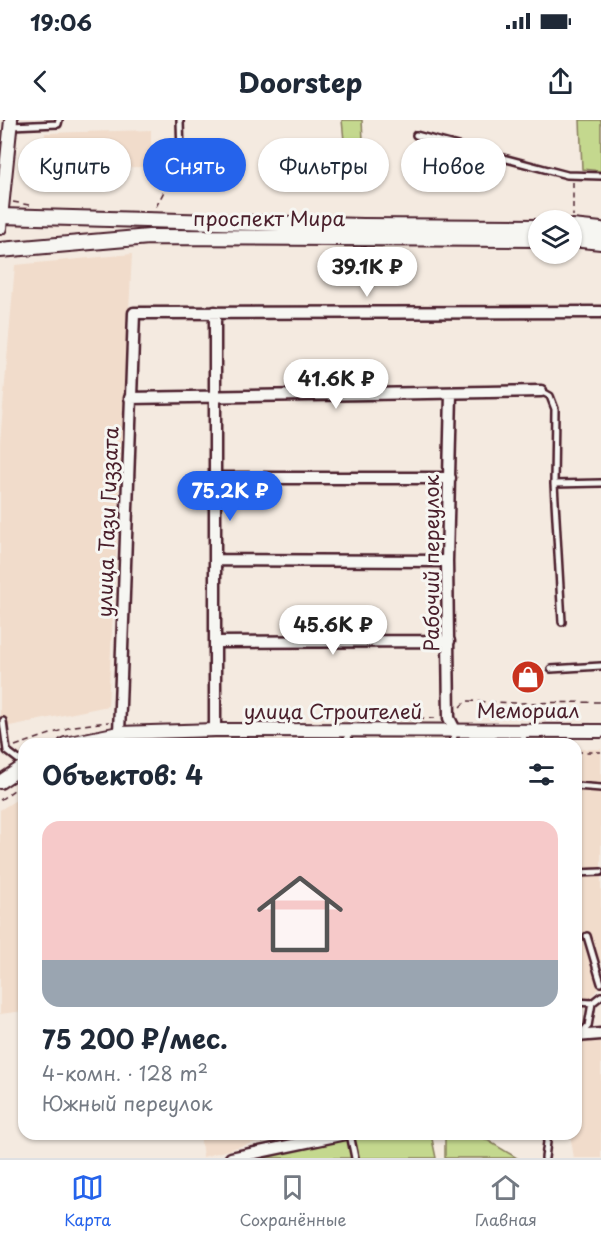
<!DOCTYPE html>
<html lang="ru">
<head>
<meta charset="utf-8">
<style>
	body { margin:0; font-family:"Playpen Sans",sans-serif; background:#f6f6f7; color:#1f2937; height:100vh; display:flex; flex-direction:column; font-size:22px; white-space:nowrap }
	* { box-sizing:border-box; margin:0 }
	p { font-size:20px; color:#747a83 }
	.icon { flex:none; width:33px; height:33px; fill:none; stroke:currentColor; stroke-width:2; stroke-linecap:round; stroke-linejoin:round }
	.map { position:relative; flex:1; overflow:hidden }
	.sheet { position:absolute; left:18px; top:618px; width:564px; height:402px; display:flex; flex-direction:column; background:#fff; border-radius:18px; box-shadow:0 2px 4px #0004 }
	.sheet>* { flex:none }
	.banner { position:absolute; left:18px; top:18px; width:566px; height:54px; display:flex; gap:12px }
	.fabs { position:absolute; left:528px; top:90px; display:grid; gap:12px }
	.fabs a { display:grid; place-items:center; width:54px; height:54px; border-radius:50%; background:#fff; box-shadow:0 2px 4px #0004; font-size:30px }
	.price { position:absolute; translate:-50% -51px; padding:0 14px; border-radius:21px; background:#fff; color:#222; font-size:20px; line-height:39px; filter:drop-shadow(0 2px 3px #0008) }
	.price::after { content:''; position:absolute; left:50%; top:36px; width:18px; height:14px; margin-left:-9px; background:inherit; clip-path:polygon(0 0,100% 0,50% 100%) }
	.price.active { background:#2563eb; color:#fff }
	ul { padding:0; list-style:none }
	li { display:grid; align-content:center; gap:12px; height:318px; padding:0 24px }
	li+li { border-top:2px solid #e0e1e3 }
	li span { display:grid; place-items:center; height:186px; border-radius:18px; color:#555 }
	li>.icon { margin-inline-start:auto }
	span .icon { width:108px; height:108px; fill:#fffc; stroke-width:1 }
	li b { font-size:26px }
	h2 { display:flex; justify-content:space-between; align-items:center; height:72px; padding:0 24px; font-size:26px }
	.tag { padding:0 21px; border-radius:27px; background:#fff; box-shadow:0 2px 4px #0004; font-size:21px; line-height:54px }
	.tag.active { background:#2563eb; color:#fff }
	.status { display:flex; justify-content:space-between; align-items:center; height:42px; padding:0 30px; background:#fff; direction:ltr }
	.status svg { height:16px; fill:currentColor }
	header { display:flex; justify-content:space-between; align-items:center; height:78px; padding:0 24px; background:#fff; font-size:27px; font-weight:700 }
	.tabs { display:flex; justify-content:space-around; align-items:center; height:84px; border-top:2px solid #e0e1e3; background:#fff; font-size:16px; color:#747a83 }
	.tabs a { display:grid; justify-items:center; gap:3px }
	.tabs .active { color:#2563eb }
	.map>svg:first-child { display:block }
	.built { fill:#f1dccb }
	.green { fill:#c4d88e; stroke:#877c5c; stroke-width:1.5 }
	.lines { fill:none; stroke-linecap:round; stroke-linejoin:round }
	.service-casing { stroke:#4a1f2b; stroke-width:10 }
	.minor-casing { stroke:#4a1f2b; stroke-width:15 }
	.tertiary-casing { stroke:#4a1f2b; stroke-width:16 }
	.secondary-casing { stroke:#4a1f2b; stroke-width:18 }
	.path { stroke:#4a1f2b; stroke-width:1.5; stroke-dasharray:6 4.5; stroke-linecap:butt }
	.service { stroke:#f6f6f2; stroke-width:5 }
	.minor { stroke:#f6f6f2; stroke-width:10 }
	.tertiary { stroke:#f6f6f2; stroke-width:12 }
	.secondary { stroke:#f6f6f2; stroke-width:14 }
	.labels { text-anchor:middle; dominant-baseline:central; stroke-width:6; stroke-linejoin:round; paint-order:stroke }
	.street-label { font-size:20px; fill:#4a1f2b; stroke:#f6f6f2 }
	.poi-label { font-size:20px; fill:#4a1f2b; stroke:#f6f6f2 }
</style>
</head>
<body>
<div class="status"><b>19:06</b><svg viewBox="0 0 49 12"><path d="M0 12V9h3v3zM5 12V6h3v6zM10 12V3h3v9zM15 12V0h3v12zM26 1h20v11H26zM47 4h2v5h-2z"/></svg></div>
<header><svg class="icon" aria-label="back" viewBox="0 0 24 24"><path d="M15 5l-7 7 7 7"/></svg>Doorstep<svg class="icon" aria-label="share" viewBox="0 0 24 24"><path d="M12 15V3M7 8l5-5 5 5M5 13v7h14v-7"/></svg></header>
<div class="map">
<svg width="601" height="1038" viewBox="0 0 601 1038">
	<rect width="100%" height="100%" fill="#f4eae0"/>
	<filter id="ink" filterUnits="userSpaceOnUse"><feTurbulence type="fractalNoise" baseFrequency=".0167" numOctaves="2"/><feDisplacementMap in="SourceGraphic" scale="12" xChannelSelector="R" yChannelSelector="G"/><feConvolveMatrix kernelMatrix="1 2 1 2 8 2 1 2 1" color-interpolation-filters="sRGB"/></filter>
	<g filter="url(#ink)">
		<path class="built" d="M 151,10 L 151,47 L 43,48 L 45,13 Z
			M 132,134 L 108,586 L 0,608 L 0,322 L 15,145 Z
			M 576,629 L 601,629 L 601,864 L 576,898 Z
			M 24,675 L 24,891 L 0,894 L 0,690 Z
			M 601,920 L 601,1038 L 574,1038 L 570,1014 L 576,1014 L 576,922 Z
			M 200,1014 L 284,1014 L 203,1037 Z"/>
		<path class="green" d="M 342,0 L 362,0 L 365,60 L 348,62 Z
			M 580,0 L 601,0 L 601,51 L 582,49 Z
			M 368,1014 L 431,1014 L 436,1038 L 255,1038 Z
			M 445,1014 L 477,1014 L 517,1038 L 445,1038 Z"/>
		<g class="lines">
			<defs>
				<path id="service" d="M 180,0 L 181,37
					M 11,6 L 58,4 L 59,0
					M 416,15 L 567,55 L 601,56
					M 541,271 L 550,276 L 555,289 L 554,364 L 562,502
					M 554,364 L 601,363
					M 551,549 L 601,546
					M 3,601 L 7,631 L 24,644
					M 347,612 L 348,624
					M 452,624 L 455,612
					M 523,624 L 524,612
					M 576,666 L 601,668
					M 576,753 L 601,752
					M 587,816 L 601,863
					M 576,882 L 592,883
					M 581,914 L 588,906 L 592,883 L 601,876
					M 350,1014 L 355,1038
					M 545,1038 L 548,1014"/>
				<path id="minor" d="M 215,192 L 215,610
					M 451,274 L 447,441 L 449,598 L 455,610
					M 130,278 L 541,271
					M 216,358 L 450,358
					M 216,440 L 447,441
					M 217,522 L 449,521
					M 119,613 L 134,193 L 601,192
					M 576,916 L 601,914
					M 231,1038 L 345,1014"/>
				<path id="tertiary" d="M 0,108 L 11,0
					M 65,624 L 119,613 L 215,610 L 601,611
					M 0,662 L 24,646"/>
				<path id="secondary" d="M 0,96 L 363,106 L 538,107
					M 572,107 L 601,110
					M 572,119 L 601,122
					M 0,130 L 149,117 L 538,119"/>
			</defs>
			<use href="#service" class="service-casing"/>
			<use href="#minor" class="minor-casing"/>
			<use href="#tertiary" class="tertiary-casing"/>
			<use href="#secondary" class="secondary-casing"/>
			<path class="path" d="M 573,62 L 573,96
				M 13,82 L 29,85
				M 156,87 L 178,44
				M 546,100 L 562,100
				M 460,587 L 466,581 L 515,583 L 601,582
				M 387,599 L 439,598
				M 15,626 L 74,606 L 109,602
				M 576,632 L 601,632
				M 0,680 L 24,663"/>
			<use href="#service" class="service"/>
			<use href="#minor" class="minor"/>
			<use href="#tertiary" class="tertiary"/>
			<use href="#secondary" class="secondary"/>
		</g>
	</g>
	<defs>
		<symbol id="shop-disc" viewBox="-11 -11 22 22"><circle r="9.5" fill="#c8321e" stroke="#f6f6f2"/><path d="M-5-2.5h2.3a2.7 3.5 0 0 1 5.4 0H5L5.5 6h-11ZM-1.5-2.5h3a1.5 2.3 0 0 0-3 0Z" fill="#fff"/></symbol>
	</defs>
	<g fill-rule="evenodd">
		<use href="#shop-disc" x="509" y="538" width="38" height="38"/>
	</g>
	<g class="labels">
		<g class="street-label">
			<text x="269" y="98">проспект Мира</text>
			<text transform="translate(107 402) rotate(-88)">улица Тази Гиззата</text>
			<text transform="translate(431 443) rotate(-90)">Рабочий переулок</text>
			<text x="333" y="591">улица Строителей</text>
		</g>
		<g class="poi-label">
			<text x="528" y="590">Мемориал</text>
		</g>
	</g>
</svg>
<div class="fabs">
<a><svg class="icon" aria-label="layers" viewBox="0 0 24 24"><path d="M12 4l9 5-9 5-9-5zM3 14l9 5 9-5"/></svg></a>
</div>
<b class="price" style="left:367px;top:178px">39.1K ₽</b>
<b class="price" style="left:336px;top:290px">41.6K ₽</b>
<b class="price active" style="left:230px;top:402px">75.2K ₽</b>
<b class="price" style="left:333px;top:536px">45.6K ₽</b>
<div class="banner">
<a class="tag">Купить</a>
<a class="tag active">Снять</a>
<a class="tag">Фильтры</a>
<a class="tag">Новое</a>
</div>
<section class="sheet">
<h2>Объектов: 4<svg class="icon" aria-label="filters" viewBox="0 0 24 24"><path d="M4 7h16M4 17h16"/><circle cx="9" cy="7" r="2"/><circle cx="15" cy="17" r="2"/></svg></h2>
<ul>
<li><span style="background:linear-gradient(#f6c9c9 75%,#9aa5b1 0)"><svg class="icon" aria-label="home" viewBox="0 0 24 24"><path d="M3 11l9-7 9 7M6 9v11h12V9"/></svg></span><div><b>75 200 ₽/мес.</b><p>4-комн. · 128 m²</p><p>Южный переулок</p></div></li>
</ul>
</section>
</div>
<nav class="tabs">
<a class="active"><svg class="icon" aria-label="map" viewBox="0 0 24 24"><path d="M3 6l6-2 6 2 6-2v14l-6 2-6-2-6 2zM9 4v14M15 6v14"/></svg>Карта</a>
<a><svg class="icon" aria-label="saved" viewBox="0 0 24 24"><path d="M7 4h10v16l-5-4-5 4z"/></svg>Сохранённые</a>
<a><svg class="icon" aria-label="home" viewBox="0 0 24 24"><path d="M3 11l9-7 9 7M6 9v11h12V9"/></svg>Главная</a>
</nav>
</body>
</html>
